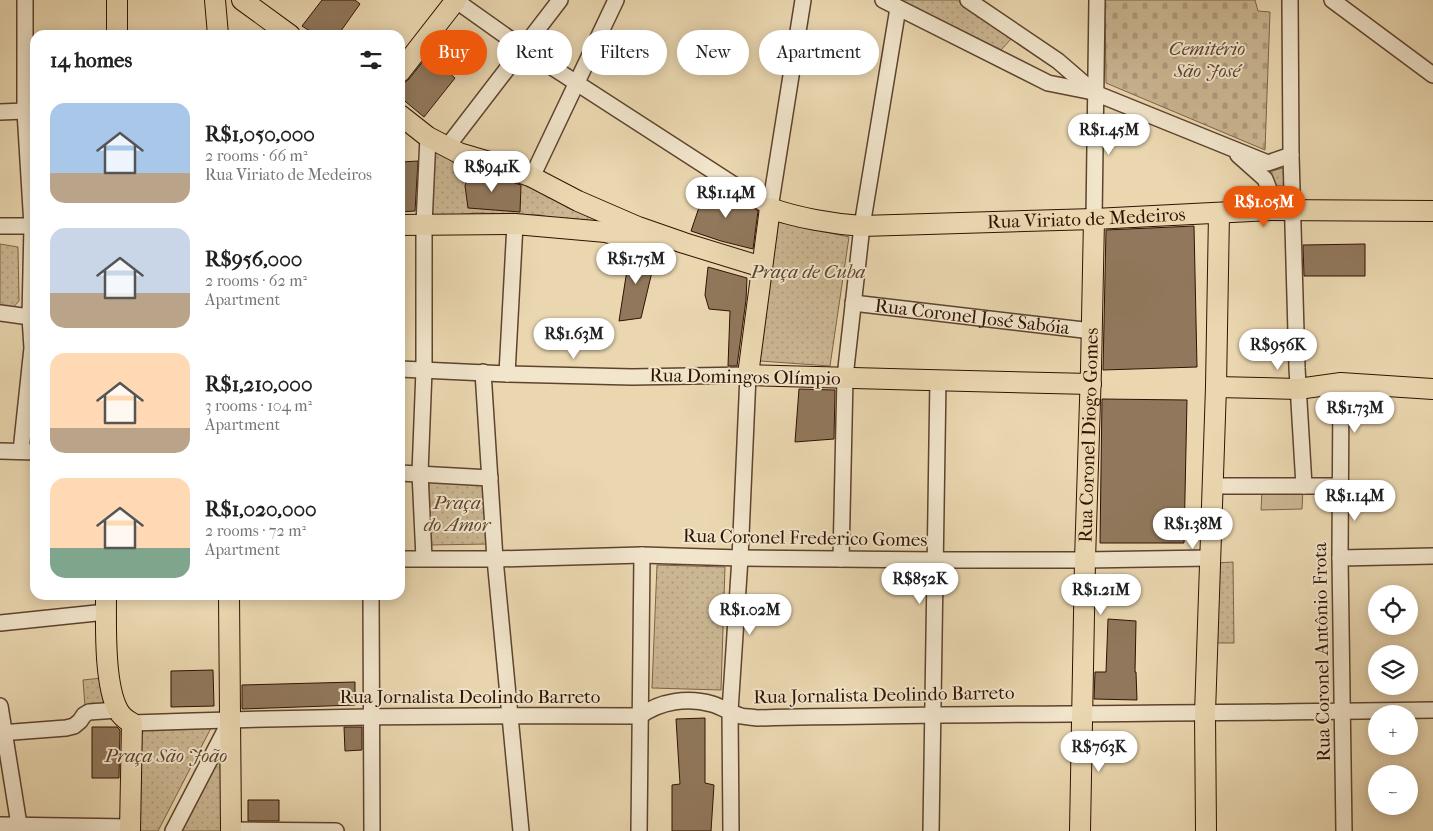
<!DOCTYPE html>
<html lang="en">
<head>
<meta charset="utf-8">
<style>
	body { margin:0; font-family:"IM FELL French Canon",serif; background:#f6f6f6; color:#222; height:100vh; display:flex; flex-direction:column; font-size:19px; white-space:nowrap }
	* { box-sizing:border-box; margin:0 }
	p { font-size:16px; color:#767676 }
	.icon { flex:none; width:28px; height:28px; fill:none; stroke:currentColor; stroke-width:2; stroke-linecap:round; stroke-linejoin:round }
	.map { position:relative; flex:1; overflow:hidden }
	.panel { position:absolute; left:30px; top:30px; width:375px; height:570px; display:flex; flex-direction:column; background:#fff; border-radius:15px; box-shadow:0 2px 12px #0003 }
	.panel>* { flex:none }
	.guide { position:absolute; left:420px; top:30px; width:475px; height:45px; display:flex; gap:10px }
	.tools { position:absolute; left:1368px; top:585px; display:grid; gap:10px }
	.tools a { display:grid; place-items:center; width:50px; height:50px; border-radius:50%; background:#fff; box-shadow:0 2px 12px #0003; font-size:25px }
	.price { position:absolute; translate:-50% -42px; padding:0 11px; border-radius:18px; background:#fff; color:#222; font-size:16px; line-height:32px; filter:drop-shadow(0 1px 2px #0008) }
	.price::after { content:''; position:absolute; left:50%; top:30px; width:15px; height:11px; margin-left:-8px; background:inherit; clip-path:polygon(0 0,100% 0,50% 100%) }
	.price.active { background:#ea580c; color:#fff }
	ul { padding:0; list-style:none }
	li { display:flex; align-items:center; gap:15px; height:125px; padding:0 20px }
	li span { display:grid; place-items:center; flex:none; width:140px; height:100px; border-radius:15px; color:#555 }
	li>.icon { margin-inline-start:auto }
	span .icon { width:60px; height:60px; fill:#fffc; stroke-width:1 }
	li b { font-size:21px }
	h2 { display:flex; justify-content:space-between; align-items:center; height:60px; padding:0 20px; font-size:21px }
	.pill { padding:0 18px; border-radius:22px; background:#fff; box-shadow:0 2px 12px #0003; font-size:18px; line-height:45px }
	.pill.active { background:#ea580c; color:#fff }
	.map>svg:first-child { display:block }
	.grass { fill:#cab692; stroke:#7d644a }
	.cemetery { fill:url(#cemetery-stones); stroke:#7d644a }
	.park { fill:url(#park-dots); stroke:#7d644a }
	.building { fill:#91785c; stroke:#301201 }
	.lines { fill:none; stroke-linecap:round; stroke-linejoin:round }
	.minor-casing { stroke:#5e432d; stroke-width:18 }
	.major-casing { stroke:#301201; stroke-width:22 }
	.minor { stroke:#f1e5cc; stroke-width:15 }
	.major { stroke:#ead7b0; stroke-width:20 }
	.labels { text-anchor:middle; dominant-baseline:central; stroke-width:4; stroke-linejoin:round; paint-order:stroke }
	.park-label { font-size:19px; font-style:italic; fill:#5e432c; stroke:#f1e5cc }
	.street-label { font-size:19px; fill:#301201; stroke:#f1e5cc }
</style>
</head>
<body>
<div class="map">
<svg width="1433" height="831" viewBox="0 0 1433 831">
	<defs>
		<pattern id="cemetery-stones" width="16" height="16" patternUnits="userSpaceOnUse" patternTransform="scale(1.25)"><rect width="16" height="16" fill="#cab692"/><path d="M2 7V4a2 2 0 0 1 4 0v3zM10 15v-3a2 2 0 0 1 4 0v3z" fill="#ae9b7c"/></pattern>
		<pattern id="park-dots" width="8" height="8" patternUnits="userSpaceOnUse" patternTransform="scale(1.25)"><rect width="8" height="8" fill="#cab692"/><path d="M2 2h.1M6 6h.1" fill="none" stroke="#ae9b7c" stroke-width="1.8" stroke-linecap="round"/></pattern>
	</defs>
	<rect width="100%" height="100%" fill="#ead7b0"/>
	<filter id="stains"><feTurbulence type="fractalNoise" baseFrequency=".004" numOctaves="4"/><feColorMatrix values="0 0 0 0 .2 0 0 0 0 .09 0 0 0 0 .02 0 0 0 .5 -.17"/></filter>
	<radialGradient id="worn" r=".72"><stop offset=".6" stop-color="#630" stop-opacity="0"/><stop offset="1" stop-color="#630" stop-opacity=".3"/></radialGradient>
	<path class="grass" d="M 1303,489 L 1302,509 L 1261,510 L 1262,490 Z"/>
	<path class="cemetery" d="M 1105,0 L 1255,0 L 1258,11 L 1270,12 L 1265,150 L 1106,83 Z"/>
	<path class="park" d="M 893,0 L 957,0 L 1011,39 L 1001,50 Z
		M 425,147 L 555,195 L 595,215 L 595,224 L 565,221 L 540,215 L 476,213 L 421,219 Z
		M 1287,167 L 1287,186 L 1275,186 L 1268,172 Z
		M 778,222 L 849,237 L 830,366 L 760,361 Z
		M 0,244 L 18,247 L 19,301 L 9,312 L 0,310 Z
		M 429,477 L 484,478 L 489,544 L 428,545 Z
		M 1233,562 L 1234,643 L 1217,643 L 1216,563 Z
		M 657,565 L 725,567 L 721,690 L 652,688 Z
		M 102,678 L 104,705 L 85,706 L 83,680 Z
		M 211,728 L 158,831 L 137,831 L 140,729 Z
		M 223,742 L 221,831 L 176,831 Z"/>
	<path class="building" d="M 322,0 L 355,0 L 360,4 L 338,35 L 316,35 L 302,26 Z
		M 428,55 L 455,78 L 424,117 L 400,97 L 400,86 L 409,79 Z
		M 418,161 L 415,211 L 400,212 L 400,178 L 403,178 L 401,162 Z
		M 469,171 L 484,173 L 521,185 L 520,212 L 468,208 L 465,186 Z
		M 706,187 L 735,196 L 758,211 L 753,249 L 721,241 L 691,231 Z
		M 1194,226 L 1197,367 L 1103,370 L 1106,230 Z
		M 1365,244 L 1365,276 L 1304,276 L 1303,245 Z
		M 630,251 L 648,255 L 656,255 L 641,318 L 619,321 Z
		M 708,267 L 747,278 L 746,300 L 737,366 L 728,366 L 730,311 L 709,309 L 705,295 Z
		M 799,389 L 835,390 L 834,439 L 795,442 Z
		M 1102,399 L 1187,400 L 1184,543 L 1100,543 Z
		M 1108,619 L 1136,621 L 1135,672 L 1136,672 L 1137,700 L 1094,699 L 1095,672 L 1106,672 Z
		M 213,670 L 214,706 L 171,707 L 171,671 Z
		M 355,682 L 355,705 L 242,709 L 242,685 Z
		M 705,718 L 705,783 L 714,785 L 711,831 L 672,831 L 672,785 L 680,784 L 676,719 Z
		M 92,727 L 117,727 L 120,730 L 119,778 L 92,778 Z
		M 344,727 L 362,727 L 362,750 L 345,751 Z
		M 248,800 L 279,800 L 279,821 L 248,821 Z"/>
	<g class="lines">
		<defs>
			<g id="minor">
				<path d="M 455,0 L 524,49 L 770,208 L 803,0"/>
				<path d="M 883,0 L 1048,83 L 1093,92"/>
				<path d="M 968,0 L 1058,61 L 1095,93 L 1268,163 L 1291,155"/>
				<path d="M 1290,0 L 1291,155 L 1297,368 L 1304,486"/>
				<path d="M 1332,0 L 1433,75"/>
				<path d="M 0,112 L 25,111"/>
				<path d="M 447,147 L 560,0"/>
				<path d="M 1238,155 L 1265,179 L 1271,194 L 1271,210"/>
				<path d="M 532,177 L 616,0"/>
				<path d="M 1094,219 L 1097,0"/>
				<path d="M 0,226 L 35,226"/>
				<path id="s1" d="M 853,303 L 1092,331"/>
				<path d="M 0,313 L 30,317"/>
				<path d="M 400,369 L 507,374 L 632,377 L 748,375 L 740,558 L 730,711 L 731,831"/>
				<path d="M 483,372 L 495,559 L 521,831"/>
				<path d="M 507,374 L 515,224"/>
				<path d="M 1341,383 L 1340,558 L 1344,831"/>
				<path d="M 0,451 L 35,452"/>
				<path d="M 21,451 L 32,348 L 30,317 L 32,226 L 25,111 L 25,0"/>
				<path d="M 400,473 L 490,478"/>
				<path d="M 1213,486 L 1340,486"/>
				<path d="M 424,558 L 420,473 L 424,370 L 424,224 L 428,137"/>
				<path d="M 1340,558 L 1433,556"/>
				<path d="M 400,559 L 495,559 L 642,555 L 740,558 L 936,560 L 1085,560 L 1210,558"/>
				<path d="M 841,559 L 845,378 L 847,359 L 862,226 L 898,8"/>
				<path d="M 371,595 L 372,831"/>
				<path d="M 0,623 L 106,612"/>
				<path d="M 0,706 L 20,831"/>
				<path d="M 132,723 C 301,717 470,715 640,716 C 660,701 688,697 712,704 C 722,707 731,713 741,716 C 746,717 752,717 757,718 C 982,713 1208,714 1433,710"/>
				<path d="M 0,733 L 66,728 L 74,726 L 80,721 L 84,715 L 89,712 L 118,710"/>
				<path d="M 0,825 L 130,827"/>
				<path d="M 231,830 L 336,831"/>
				<path d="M 173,831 L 230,721"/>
				<path d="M 639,831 L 642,555"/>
				<path d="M 931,831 L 938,379"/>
			</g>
			<g id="major">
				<path d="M 117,0 L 117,35"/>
				<path d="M 215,0 L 218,35"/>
				<path d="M 242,0 L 290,35"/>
				<path d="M 400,72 L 456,0"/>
				<path d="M 400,115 L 428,137 L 459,153 L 500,165 L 532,177 L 578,201 L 638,227 L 684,243 L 762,267"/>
				<path d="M 400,225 L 515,224 L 606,232 L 651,244"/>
				<path id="s2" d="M 1091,384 C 977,381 862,379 748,375 L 770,208 C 797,218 834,224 862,226 L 1094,219 L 1271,210 L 1433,211"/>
				<path d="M 1216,387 L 1298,389 L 1341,383 L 1433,389"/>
				<path d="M 106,595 C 106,625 104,684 118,710 C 121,716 126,720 132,723 L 130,831"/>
				<path d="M 229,595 L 231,831"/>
				<path id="s3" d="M 1080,831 L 1085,560 L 1091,369 L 1094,219"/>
				<path d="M 1206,831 L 1205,713 L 1216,387 L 1219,213"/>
			</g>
		</defs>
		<use href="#minor" class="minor-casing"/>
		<use href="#major" class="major-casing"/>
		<use href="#minor" class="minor"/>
		<use href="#major" class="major"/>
	</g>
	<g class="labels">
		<g class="park-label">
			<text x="1207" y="49">Cemitério<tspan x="1207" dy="22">São José</tspan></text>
			<text x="808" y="272">Praça de Cuba</text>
			<text x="457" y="503">Praça<tspan x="457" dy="22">do Amor</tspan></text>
			<text x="166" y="756">Praça São João</text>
		</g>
		<g class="street-label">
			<text stroke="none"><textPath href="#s2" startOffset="830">Rua Viriato de Medeiros</textPath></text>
			<text stroke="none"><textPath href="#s1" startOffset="120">Rua Coronel José Sabóia</textPath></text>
			<text transform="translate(745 377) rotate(1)">Rua Domingos Olímpio</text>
			<text stroke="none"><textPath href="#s3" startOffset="396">Rua Coronel Diogo Gomes</textPath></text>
			<text transform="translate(805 538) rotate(1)">Rua Coronel Frederico Gomes</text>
			<text transform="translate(1322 652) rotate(-91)">Rua Coronel Antônio Frota</text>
			<text transform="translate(884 695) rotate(-1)">Rua Jornalista Deolindo Barreto</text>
			<text x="470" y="697">Rua Jornalista Deolindo Barreto</text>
		</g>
	</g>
	<rect width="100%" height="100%" filter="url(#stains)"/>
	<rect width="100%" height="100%" fill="url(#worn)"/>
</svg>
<div class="tools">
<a><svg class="icon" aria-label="locate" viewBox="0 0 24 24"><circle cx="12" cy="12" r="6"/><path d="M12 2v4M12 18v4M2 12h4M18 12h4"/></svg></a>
<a><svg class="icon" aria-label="layers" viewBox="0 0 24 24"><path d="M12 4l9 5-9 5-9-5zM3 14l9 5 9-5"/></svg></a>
<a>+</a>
<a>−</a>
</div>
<b class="price" style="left:1109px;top:156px">R$1.45M</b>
<b class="price" style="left:492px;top:193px">R$941K</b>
<b class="price" style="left:726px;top:219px">R$1.14M</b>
<b class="price active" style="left:1264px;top:228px">R$1.05M</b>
<b class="price" style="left:636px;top:285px">R$1.75M</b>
<b class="price" style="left:574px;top:360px">R$1.63M</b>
<b class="price" style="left:1278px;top:371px">R$956K</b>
<b class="price" style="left:1355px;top:434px">R$1.73M</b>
<b class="price" style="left:1355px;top:522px">R$1.14M</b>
<b class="price" style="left:1193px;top:550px">R$1.38M</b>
<b class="price" style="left:920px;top:605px">R$852K</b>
<b class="price" style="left:1101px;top:616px">R$1.21M</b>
<b class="price" style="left:750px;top:636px">R$1.02M</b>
<b class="price" style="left:1099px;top:773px">R$763K</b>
<div class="guide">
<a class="pill active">Buy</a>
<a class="pill">Rent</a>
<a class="pill">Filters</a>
<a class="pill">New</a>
<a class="pill">Apartment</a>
</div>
<section class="panel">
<h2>14 homes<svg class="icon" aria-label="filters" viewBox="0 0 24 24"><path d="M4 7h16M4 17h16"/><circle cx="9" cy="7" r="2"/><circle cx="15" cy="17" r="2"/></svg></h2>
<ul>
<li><span style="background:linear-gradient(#a9c7e8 70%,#b9a48a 0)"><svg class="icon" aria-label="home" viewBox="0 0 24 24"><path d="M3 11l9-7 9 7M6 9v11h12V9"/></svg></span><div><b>R$1,050,000</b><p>2 rooms · 66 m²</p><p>Rua Viriato de Medeiros</p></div></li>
<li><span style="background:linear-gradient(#c9d6e8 65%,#b9a48a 0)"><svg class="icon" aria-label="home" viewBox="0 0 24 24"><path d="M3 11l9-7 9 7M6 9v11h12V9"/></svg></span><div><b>R$956,000</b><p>2 rooms · 62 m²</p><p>Apartment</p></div></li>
<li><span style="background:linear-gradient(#ffd9b3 75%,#b9a48a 0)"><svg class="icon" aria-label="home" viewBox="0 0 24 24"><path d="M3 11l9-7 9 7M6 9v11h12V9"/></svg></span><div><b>R$1,210,000</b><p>3 rooms · 104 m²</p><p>Apartment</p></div></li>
<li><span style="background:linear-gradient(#ffd9b3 70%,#7fa58c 0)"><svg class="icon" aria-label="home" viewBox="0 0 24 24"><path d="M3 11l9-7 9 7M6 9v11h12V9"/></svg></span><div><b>R$1,020,000</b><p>2 rooms · 72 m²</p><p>Apartment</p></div></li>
</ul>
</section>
</div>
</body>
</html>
